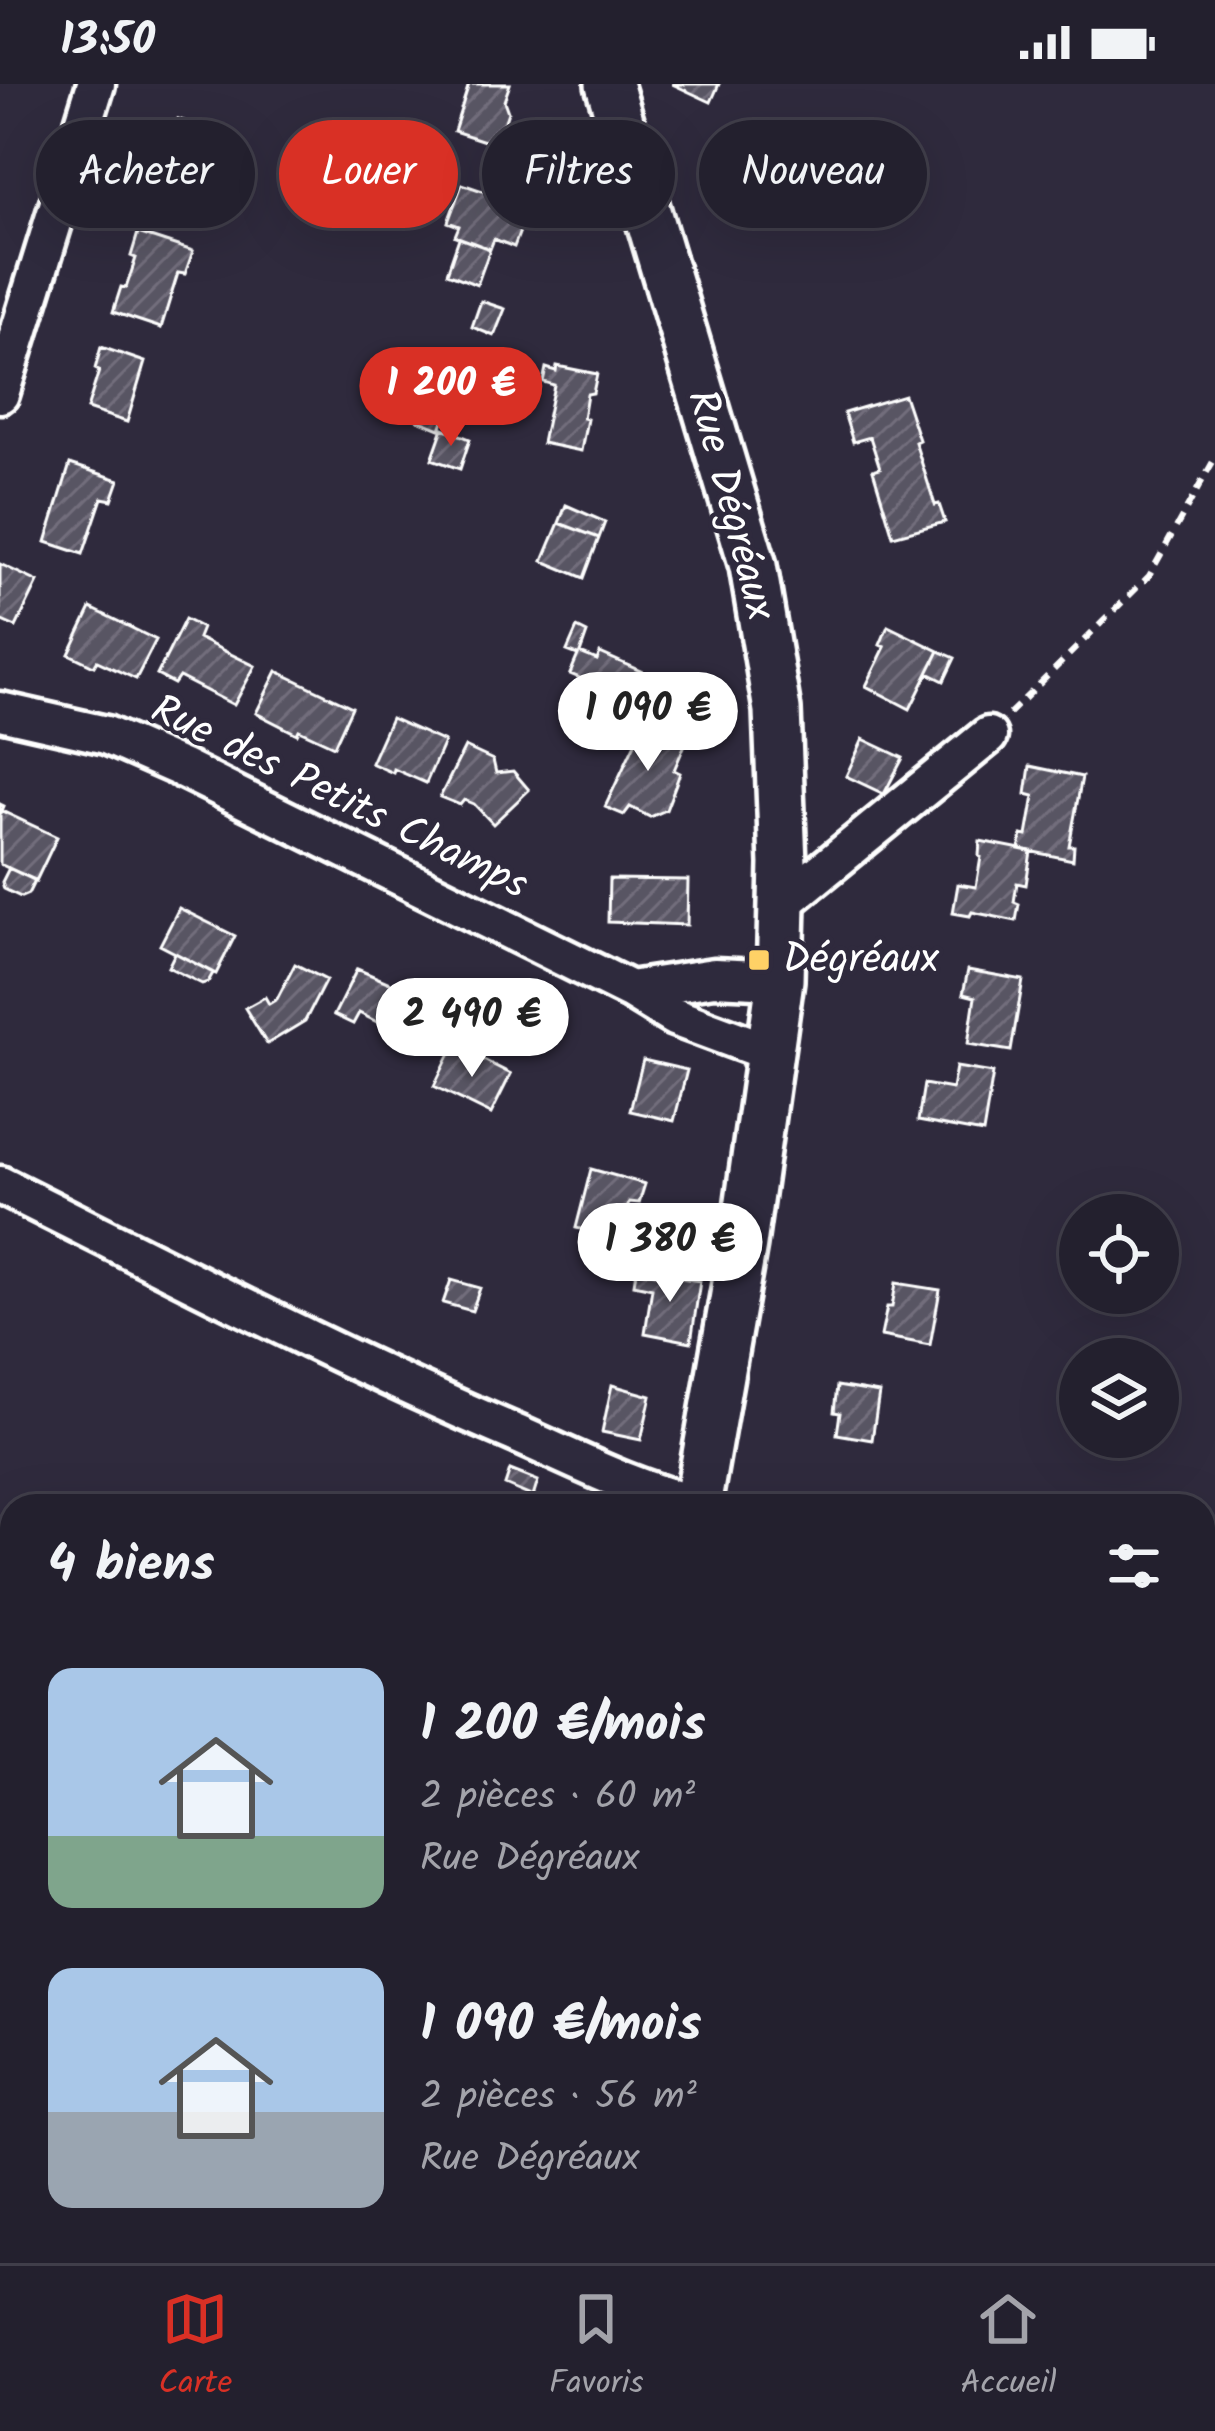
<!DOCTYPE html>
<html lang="fr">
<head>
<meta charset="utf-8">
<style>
	body { margin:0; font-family:Kalam,sans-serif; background:#2b2836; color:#f1f3f6; height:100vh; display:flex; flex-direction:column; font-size:45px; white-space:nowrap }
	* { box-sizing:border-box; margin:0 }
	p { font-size:39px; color:#a3a3aa }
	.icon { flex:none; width:66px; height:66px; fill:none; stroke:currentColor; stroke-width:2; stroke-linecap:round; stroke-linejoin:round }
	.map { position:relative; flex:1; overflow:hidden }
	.details { position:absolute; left:0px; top:1410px; width:1215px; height:771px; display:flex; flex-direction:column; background:#23202e; border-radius:36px 36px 0 0; box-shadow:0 12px 48px #0002,0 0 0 3px #403e4a }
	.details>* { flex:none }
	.top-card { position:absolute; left:36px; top:36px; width:1143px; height:108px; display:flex; gap:24px }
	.controls { position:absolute; left:1059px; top:1110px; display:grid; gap:24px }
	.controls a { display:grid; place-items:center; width:120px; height:120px; border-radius:50%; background:#23202e; box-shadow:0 12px 48px #0002,0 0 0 3px #403e4a; font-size:60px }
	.price { position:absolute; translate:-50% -102px; padding:0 27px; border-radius:42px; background:#fff; color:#222; font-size:39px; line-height:78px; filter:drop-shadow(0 3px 6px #0008) }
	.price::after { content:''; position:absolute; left:50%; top:72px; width:36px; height:27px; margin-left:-18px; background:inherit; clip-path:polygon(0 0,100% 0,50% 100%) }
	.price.current { background:#d93025; color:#fff }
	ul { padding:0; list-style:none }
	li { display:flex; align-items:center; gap:36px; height:300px; padding:0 48px }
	li span { display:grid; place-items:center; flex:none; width:336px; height:240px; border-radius:24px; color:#555 }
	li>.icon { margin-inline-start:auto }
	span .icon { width:144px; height:144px; fill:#fffc; stroke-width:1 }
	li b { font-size:51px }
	h2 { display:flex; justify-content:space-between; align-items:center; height:144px; padding:0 48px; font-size:51px }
	.chip { padding:0 42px; border-radius:54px; background:#23202e; box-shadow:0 12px 48px #0002,0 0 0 3px #403e4a; font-size:42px; line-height:108px }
	.chip.current { background:#d93025; color:#fff }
	.status { display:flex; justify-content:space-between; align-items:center; height:84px; padding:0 60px; background:#23202e; direction:ltr }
	.status svg { height:33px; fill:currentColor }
	.tab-bar { display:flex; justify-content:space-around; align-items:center; height:168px; border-top:3px solid #403e4a; background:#23202e; font-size:33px; color:#a3a3aa }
	.tab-bar a { display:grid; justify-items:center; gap:6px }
	.tab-bar .current { color:#d93025 }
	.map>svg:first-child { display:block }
	.building { fill:url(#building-hatch); stroke:#fff; stroke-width:3 }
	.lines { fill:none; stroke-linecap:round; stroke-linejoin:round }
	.minor-casing { stroke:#fff; stroke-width:45 }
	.major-casing { stroke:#fff; stroke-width:54 }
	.path { stroke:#fff; stroke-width:6; stroke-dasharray:12 9; stroke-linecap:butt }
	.minor { stroke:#2f2a3d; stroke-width:36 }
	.major { stroke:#2f2a3d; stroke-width:45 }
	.poi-dot { fill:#ffd166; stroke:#2f2a3d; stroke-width:4.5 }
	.labels { text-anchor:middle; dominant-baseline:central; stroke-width:9; stroke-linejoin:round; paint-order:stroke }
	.street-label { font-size:42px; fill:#fff; stroke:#2f2a3d }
	.poi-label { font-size:42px; fill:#fff; stroke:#2f2a3d; text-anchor:start }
</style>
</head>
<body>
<div class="status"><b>13:50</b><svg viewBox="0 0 49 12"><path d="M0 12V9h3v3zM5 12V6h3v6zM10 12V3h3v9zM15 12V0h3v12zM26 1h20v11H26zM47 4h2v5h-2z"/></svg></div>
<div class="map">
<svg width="1215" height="2179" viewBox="0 0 1215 2179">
	<defs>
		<pattern id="building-hatch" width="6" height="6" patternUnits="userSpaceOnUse" patternTransform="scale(3)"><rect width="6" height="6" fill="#595564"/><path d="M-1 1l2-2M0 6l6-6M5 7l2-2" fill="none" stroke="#726e7b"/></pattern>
	</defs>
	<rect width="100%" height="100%" fill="#2f2a3d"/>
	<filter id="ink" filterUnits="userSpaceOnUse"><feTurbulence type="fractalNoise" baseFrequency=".00833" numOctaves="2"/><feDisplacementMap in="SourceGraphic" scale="24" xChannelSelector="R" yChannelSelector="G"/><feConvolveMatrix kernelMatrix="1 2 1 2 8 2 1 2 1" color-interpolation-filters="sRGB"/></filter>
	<g filter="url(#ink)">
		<path class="building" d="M 469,0 L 510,0 L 504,17 L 508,28 L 497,61 L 454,47 Z
			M 672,0 L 719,0 L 711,18 Z
			M 178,35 L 222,50 L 203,109 L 165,96 L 176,59 L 171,57 Z
			M 462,100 L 529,123 L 514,163 L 494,155 L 490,165 L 455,152 L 459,142 L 448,138 Z
			M 138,149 L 193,167 L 185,190 L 178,189 L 161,244 L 113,228 L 121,203 L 126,204 L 136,174 L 131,172 Z
			M 459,154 L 490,165 L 477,201 L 447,189 Z
			M 481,217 L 505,225 L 494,252 L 472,243 Z
			M 101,263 L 145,278 L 127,338 L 87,325 L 99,287 L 95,285 Z
			M 557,282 L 597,290 L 593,309 L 587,310 L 583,334 L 587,335 L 581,367 L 542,359 L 554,301 L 543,298 L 546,284 L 556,287 Z
			M 412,304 L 450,317 L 440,345 L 403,330 Z
			M 904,311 L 919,356 L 915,358 L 935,421 L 939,420 L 945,438 L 893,452 L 873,386 L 880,384 L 870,353 L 853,358 L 844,329 Z
			M 443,344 L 470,355 L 460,385 L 432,375 Z
			M 70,380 L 119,396 L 112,416 L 102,414 L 83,470 L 46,458 Z
			M 566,421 L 605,438 L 599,454 L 559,439 Z
			M 559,439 L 599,454 L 584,494 L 543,477 Z
			M 0,480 L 38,498 L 16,543 L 0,536 Z
			M 91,524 L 156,556 L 136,595 L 97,577 L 94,582 L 69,570 Z
			M 185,535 L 202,544 L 198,554 L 255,582 L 234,621 L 179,593 L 174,600 L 157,591 Z
			M 888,542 L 939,567 L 910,625 L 866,602 L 885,563 L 880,561 Z
			M 577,544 L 587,549 L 580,569 L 597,576 L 600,569 L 681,605 L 683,601 L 702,610 L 705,604 L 723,612 L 722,619 L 728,623 L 715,652 L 570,590 L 578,571 L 567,567 Z
			M 939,567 L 955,574 L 944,597 L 928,589 Z
			M 277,587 L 352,623 L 334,662 L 299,646 L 297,650 L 256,629 Z
			M 391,634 L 444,658 L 426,699 L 394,685 L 393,689 L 371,679 Z
			M 644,640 L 686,658 L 674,686 L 680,689 L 666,726 L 650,733 L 630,723 L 624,731 L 605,723 Z
			M 863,655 L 903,674 L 884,710 L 846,692 Z
			M 465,663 L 493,676 L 496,689 L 513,687 L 529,706 L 493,740 L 474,720 L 464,716 L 460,721 L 440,713 Z
			M 1030,682 L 1082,693 L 1069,762 L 1074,762 L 1073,776 L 1019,765 L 1022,751 L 1027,752 L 1034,712 L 1026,710 Z
			M 0,720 L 4,722 L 2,727 L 57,753 L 36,797 L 0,780 Z
			M 980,757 L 1031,767 L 1026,801 L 1017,799 L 1014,818 L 1019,820 L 1016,837 L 972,828 L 970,832 L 953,829 L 958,800 L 976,803 L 981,773 L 979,772 Z
			M 9,784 L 35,796 L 28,810 L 21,813 L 4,805 L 2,798 Z
			M 609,795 L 688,796 L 687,841 L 608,838 Z
			M 179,824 L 235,852 L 216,890 L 160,861 Z
			M 175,869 L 213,889 L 208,898 L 202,900 L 168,883 Z
			M 295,880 L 326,896 L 305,937 L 267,960 L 245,924 L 265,913 L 269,920 L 277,915 Z
			M 357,885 L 406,906 L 409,902 L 431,914 L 411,955 L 359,929 L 353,940 L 334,931 Z
			M 968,886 L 1023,896 L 1011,967 L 968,960 L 975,913 L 963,910 Z
			M 454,961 L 511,990 L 491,1030 L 434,1002 Z
			M 643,976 L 687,986 L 674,1037 L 630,1027 Z
			M 956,983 L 993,989 L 983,1049 L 918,1037 L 924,1000 L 952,1005 Z
			M 591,1085 L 645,1100 L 639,1119 L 629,1118 L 619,1155 L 576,1144 Z
			M 636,1187 L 700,1197 L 691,1258 L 645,1249 L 652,1204 L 634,1200 Z
			M 451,1196 L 480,1204 L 472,1227 L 443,1219 Z
			M 896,1199 L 940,1206 L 930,1261 L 881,1252 L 887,1223 L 892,1223 Z
			M 612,1301 L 651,1312 L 641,1356 L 602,1348 Z
			M 837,1302 L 879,1309 L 872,1356 L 837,1350 L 840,1329 L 834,1328 Z
			M 510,1386 L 538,1397 L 533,1413 L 505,1401 Z
			M 0,1680 L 12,1685 L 12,1701 L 2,1728 L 0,1727 Z
			M 716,2169 L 759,2169 L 763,2170 L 762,2179 L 714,2179 Z"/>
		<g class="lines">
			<defs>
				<path id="minor" d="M 0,310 L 96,0
					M 0,627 L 106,651 L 181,684 L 630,906 L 674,933 L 771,969
					M 782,820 L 988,652
					M 630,906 L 714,893 L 780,896
					M 0,1101 C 169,1185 336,1273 510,1347 C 570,1373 633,1406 697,1421
					M 0,1823 L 12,1828
					M 350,2169 L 370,2174 L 404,2169"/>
				<path id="major" d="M 609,0 L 753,482 L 777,626 L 783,780 L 780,896 L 743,1160 L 697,1422
					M 623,2179 L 623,2169"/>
			</defs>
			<use href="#minor" class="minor-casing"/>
			<use href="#major" class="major-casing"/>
			<path class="path" d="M 1009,630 L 1149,492 L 1215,374"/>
			<use href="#minor" class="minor"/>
			<use href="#major" class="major"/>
		</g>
	</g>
	<rect class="poi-dot" x="747" y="864" width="24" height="24" rx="6"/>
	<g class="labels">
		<g class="street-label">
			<text transform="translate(730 421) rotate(75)">Rue Dégréaux</text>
			<text transform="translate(339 714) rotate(26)">Rue des Petits Champs</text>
		</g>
		<g class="poi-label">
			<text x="783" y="876">Dégréaux</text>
		</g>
	</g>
</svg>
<div class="controls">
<a><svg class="icon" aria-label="locate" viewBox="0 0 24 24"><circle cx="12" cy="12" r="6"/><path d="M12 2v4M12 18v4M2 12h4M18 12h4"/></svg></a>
<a><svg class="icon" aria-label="layers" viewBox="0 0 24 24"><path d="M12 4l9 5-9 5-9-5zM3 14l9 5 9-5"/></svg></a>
</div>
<b class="price current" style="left:451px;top:365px">1 200 €</b>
<b class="price" style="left:648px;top:690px">1 090 €</b>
<b class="price" style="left:472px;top:996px">2 490 €</b>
<b class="price" style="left:670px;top:1221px">1 380 €</b>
<div class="top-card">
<a class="chip">Acheter</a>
<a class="chip current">Louer</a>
<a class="chip">Filtres</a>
<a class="chip">Nouveau</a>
</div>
<section class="details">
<h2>4 biens<svg class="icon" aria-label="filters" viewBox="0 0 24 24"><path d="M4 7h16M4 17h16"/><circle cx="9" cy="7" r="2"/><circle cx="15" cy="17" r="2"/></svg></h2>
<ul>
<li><span style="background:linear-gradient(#a9c7e8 70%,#7fa58c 0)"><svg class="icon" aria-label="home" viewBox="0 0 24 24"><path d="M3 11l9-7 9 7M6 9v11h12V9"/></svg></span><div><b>1 200 €/mois</b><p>2 pièces · 60 m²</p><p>Rue Dégréaux</p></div></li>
<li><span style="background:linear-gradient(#a9c7e8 60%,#9aa5b1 0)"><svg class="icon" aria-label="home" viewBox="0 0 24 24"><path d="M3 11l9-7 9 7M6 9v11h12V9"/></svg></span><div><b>1 090 €/mois</b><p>2 pièces · 56 m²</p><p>Rue Dégréaux</p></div></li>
</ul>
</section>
</div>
<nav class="tab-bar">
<a class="current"><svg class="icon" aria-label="map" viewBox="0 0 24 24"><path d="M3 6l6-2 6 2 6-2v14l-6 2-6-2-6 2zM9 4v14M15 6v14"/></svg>Carte</a>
<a><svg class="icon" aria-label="saved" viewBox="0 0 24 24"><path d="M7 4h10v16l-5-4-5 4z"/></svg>Favoris</a>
<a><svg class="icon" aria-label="home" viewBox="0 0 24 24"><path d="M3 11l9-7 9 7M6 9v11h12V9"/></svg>Accueil</a>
</nav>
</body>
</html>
